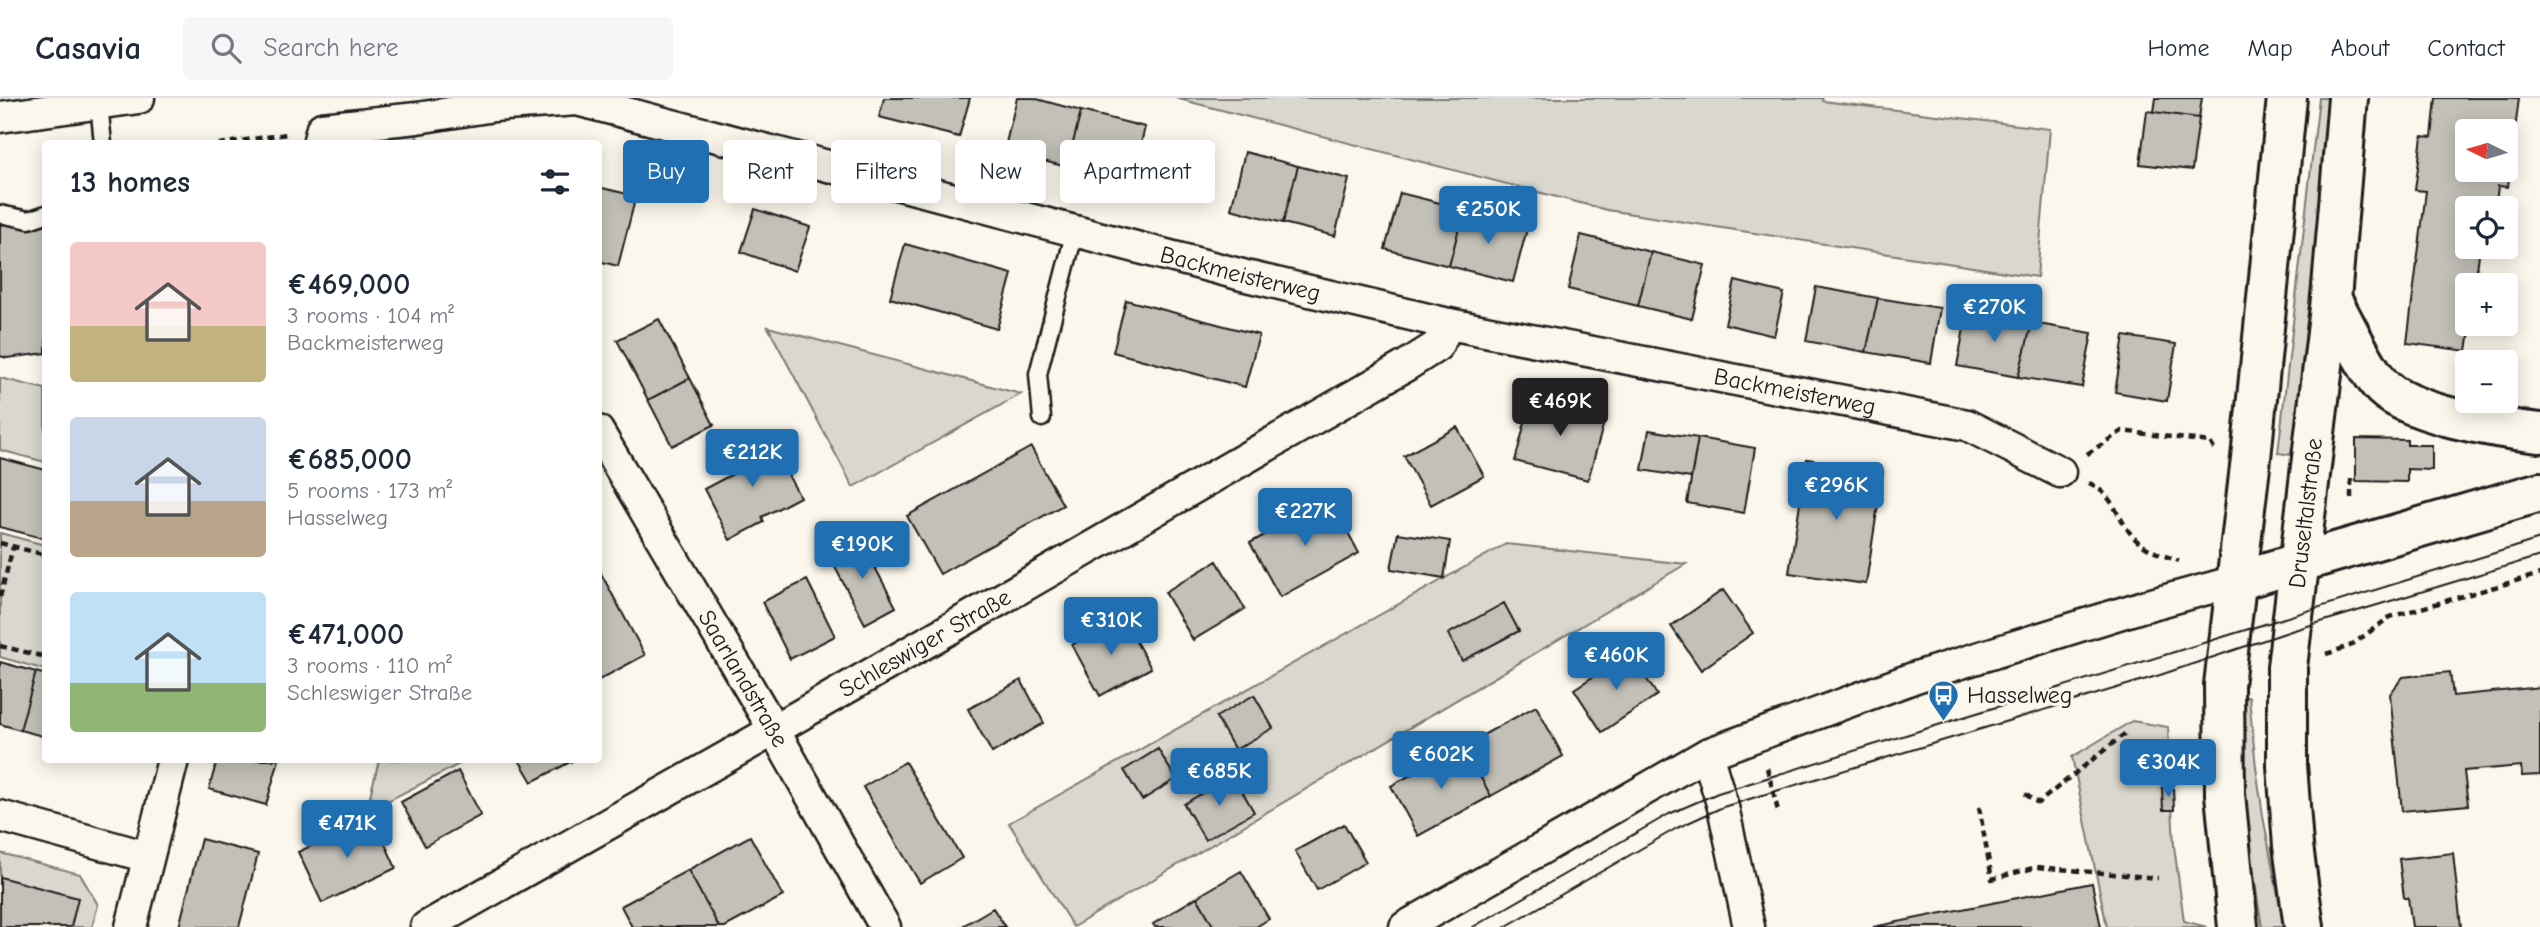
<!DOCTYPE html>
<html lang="en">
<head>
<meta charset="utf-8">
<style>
	body { margin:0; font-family:"Comic Neue",sans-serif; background:#f6f6f7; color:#1f2937; height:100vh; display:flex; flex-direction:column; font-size:26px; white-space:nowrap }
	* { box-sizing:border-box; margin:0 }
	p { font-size:23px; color:#747a83 }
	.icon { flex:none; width:38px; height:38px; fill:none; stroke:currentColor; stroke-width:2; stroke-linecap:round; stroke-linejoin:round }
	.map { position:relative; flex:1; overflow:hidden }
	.side { position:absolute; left:42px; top:42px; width:560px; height:623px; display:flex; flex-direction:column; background:#fff; border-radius:7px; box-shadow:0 4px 18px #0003 }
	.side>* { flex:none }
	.guide { position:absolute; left:623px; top:42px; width:665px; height:63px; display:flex; gap:14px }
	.needle { width:46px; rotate:275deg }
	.buttons { position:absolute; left:2455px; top:21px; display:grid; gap:14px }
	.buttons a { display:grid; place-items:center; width:63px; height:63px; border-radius:7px; background:#fff; box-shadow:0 4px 18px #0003; font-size:35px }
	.price { position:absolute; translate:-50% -60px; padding:0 16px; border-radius:7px; background:#1f6fb2; color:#fff; font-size:23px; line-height:46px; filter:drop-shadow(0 2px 4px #0008) }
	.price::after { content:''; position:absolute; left:50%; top:42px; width:21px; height:16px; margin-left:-10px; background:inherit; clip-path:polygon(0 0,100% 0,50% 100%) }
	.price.selected { background:#222; color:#fff }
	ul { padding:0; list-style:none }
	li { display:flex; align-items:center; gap:21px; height:175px; padding:0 28px }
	li span { display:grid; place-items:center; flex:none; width:196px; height:140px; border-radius:7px; color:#555 }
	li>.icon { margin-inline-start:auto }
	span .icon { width:84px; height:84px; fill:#fffc; stroke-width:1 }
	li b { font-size:30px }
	h2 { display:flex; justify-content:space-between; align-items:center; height:84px; padding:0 28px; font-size:30px }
	.chip { padding:0 24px; border-radius:7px; background:#fff; box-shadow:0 4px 18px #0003; font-size:24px; line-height:63px }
	.chip.selected { background:#1f6fb2; color:#fff }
	header { display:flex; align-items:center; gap:42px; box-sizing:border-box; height:98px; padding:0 35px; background:#fff; border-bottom:2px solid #e0e1e3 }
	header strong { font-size:33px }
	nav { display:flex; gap:38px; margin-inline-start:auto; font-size:24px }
	.search { width:490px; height:63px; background:#f6f6f7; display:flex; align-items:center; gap:18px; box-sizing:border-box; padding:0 24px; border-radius:7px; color:#747a83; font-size:26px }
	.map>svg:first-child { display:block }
	.green { fill:#dad7ce; stroke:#7b7a75; stroke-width:2 }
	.building { fill:#c3c0b8; stroke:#1c1c1c; stroke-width:2; fill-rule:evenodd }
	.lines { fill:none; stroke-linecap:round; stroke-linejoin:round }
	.lane-casing { stroke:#1c1c1c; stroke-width:21 }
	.street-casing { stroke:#1c1c1c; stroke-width:35 }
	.secondary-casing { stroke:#1c1c1c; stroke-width:44 }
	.path { stroke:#1c1c1c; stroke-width:4.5; stroke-dasharray:7 5; stroke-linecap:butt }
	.lane { stroke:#fbf7ec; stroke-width:16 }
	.street { stroke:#fbf7ec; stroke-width:30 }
	.secondary { stroke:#fbf7ec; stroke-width:38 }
	.tram { stroke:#1c1c1c; stroke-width:2 }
	.labels { text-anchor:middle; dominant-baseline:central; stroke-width:6; stroke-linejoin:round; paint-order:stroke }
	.street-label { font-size:24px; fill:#1c1c1c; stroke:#fbf7ec }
	.poi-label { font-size:24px; fill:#1c1c1c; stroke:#fbf7ec; text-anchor:start }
</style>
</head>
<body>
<header>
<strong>Casavia</strong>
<div class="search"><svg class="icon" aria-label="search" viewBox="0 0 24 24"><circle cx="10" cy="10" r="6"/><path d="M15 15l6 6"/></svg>Search here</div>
<nav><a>Home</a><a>Map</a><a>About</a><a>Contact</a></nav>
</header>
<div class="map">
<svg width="2540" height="829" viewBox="0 0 2540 829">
	<rect width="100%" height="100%" fill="#fbf7ec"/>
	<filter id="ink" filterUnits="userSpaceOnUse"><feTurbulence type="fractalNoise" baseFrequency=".0143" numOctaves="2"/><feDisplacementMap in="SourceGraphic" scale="14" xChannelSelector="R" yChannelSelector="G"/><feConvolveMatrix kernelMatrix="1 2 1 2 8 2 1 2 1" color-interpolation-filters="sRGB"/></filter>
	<g filter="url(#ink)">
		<path class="green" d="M 1175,0 L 1822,0 L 1823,3 L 2050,31 L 2037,179 L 1607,112 Z
			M 2319,0 L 2332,0 L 2292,357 L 2278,355 Z
			M 412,32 L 421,45 L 327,46 L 327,42 Z
			M 768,229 L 1021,296 L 853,389 Z
			M 0,280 L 45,291 L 45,364 L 0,352 Z
			M 0,435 L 45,447 L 45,572 L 0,559 Z
			M 1506,446 L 1686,466 L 1073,829 L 1009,725 Z
			M 2240,599 L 2249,599 L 2256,669 L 2263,718 L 2284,829 L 2262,829 L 2245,723 Z
			M 2132,623 L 2168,629 L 2174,748 L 2184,823 L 2207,829 L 2107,829 L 2072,659 Z
			M 379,662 L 467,662 L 384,705 L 370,698 Z
			M 0,755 L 80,776 L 98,807 L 92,829 L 71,829 L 0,779 Z"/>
		<path class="building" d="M 884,0 L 970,0 L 959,39 L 879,19 Z
			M 1017,0 L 1033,0 L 1081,13 L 1067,69 L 1004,53 Z
			M 2156,0 L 2202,0 L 2199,20 L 2154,14 Z
			M 2436,0 L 2519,0 L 2508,89 L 2498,88 L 2496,105 L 2485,104 L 2485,110 L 2468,110 L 2468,149 L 2480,149 L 2475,187 L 2468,187 L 2468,226 L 2471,226 L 2467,253 L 2407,245 L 2426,93 L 2415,92 L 2422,38 L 2432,39 ZM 2468,33 L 2506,33 L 2506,72 L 2468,72 Z
			M 1081,13 L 1145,29 L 1131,86 L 1067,69 Z
			M 2147,13 L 2199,20 L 2192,72 L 2140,66 Z
			M 1245,54 L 1298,68 L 1283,125 L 1231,111 Z
			M 1298,68 L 1349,81 L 1335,138 L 1283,125 Z
			M 598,89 L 636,98 L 618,168 L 598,163 Z
			M 1400,95 L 1464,111 L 1449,168 L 1385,151 Z
			M 755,111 L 810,129 L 795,173 L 741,154 Z
			M 1464,111 L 1528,127 L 1513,184 L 1449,168 Z
			M 46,120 L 46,255 L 7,260 L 0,258 L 0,127 Z
			M 1581,137 L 1651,154 L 1638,208 L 1568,191 Z
			M 905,146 L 1012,176 L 997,231 L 890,200 Z
			M 1651,154 L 1705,167 L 1692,221 L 1638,208 Z
			M 1735,183 L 1784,195 L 1774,238 L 1725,226 Z
			M 1816,189 L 1878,200 L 1866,254 L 1806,243 Z
			M 1878,200 L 1940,210 L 1931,265 L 1866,254 Z
			M 1126,202 L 1259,237 L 1245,289 L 1113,254 Z
			M 1967,214 L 2032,225 L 2018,279 L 1957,268 Z
			M 659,221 L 690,280 L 648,302 L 617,242 Z
			M 2032,225 L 2092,235 L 2082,289 L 2018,279 Z
			M 2124,238 L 2176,246 L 2167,303 L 2115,294 Z
			M 690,280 L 714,327 L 672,348 L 648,302 Z
			M 1532,297 L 1606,317 L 1588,382 L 1515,363 Z
			M 1457,329 L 1484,378 L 1431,407 L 1404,358 Z
			M 1649,332 L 1698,340 L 1691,380 L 1642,372 Z
			M 766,336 L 800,399 L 762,419 L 764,424 L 730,442 L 704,391 L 744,370 L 736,352 Z
			M 1698,340 L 1755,350 L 1744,415 L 1687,405 Z
			M 2356,341 L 2407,342 L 2407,347 L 2432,347 L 2432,372 L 2407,371 L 2407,384 L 2356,383 Z
			M 1031,349 L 1063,407 L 940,476 L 907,418 Z
			M 0,360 L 46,372 L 46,441 L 0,429 Z
			M 1807,361 L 1883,373 L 1866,486 L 1789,475 Z
			M 1330,401 L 1359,455 L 1280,499 L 1250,445 Z
			M 1398,435 L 1450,443 L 1444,480 L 1391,471 Z
			M 860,441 L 896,509 L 865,526 L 829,458 Z
			M 1217,463 L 1245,511 L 1193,542 L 1165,494 Z
			M 598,470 L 645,557 L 599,582 L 598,580 Z
			M 807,482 L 835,538 L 790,561 L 762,504 Z
			M 1723,492 L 1753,535 L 1701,572 L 1671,528 Z
			M 1504,505 L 1519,533 L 1462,563 L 1448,536 Z
			M 1122,519 L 1151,570 L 1100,598 L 1072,547 Z
			M 1630,555 L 1657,597 L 1602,634 L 1574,591 Z
			M 0,564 L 36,574 L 20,632 L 0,626 Z
			M 36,574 L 46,577 L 46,639 L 20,632 Z
			M 2450,574 L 2453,598 L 2540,589 L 2540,677 L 2522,678 L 2521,668 L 2464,673 L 2468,707 L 2402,713 L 2390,596 L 2403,579 Z
			M 1021,582 L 1044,625 L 992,655 L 968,611 Z
			M 1254,597 L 1273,630 L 1235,652 L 1216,619 Z
			M 1536,608 L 1563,658 L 1491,698 L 1463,648 Z
			M 1463,648 L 1491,698 L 1418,738 L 1391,688 Z
			M 1158,651 L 1176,681 L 1142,702 L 1124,672 Z
			M 217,662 L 279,662 L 266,707 L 209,691 Z
			M 519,662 L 574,662 L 532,684 Z
			M 905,664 L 962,760 L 920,785 L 863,689 Z
			M 458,673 L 481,717 L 425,748 L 401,704 Z
			M 1233,677 L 1254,714 L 1205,742 L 1184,706 Z
			M 2173,689 L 2174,712 L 2163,712 L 2162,690 Z
			M 373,719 L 396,770 L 322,805 L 298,754 Z
			M 1344,726 L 1366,764 L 1317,792 L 1295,753 Z
			M 750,738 L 783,798 L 725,829 L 719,829 L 688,772 Z
			M 201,741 L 258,756 L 239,829 L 179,829 Z
			M 2453,755 L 2461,829 L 2412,829 L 2408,800 L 2404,800 L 2399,761 Z
			M 688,772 L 719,829 L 632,829 L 621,808 Z
			M 1241,773 L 1269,821 L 1256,829 L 1214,829 L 1197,799 Z
			M 0,779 L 78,800 L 71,829 L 0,829 Z
			M 2092,785 L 2101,829 L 1873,829 Z
			M 1197,799 L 1214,829 L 1155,829 L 1153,826 Z
			M 993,810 L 1005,829 L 961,829 Z"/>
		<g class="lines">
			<defs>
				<path id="lane" d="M 99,5 L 103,46
					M 0,116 L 29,122 L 46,116
					M 1042,320 L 1038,276 L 1075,133"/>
				<g id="street">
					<path d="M 0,19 L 139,0"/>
					<path id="s1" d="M 318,46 L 322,30 L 417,20 L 494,8 L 577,2 L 1246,178 L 1449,226 L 1967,327 L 2060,374"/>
					<path id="s2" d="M 598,333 L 774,632 L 885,829"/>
					<path d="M 1707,656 L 1723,709 L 1749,829"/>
					<path d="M 0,718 L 148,759"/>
					<path d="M 131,829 L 173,662"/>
					<path id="s3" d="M 426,829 L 774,632 L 1407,267 L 1437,248 L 1449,226"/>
					<path d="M 1405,829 L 1707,656 L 1916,579 L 2141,509 L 2236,483"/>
				</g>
				<g id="secondary">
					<path d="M 2331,201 C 2347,228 2360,260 2379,285 C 2402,316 2502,331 2540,335"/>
					<path d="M 2236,483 L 2540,394"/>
					<path d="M 2238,829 L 2225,696 L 2224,587 L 2251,360 L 2287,0"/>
					<path id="s4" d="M 2304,829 L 2293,748 L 2287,667 L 2287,569 L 2331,201 L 2348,0"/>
				</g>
			</defs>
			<use href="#lane" class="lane-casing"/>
			<use href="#street" class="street-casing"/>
			<use href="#secondary" class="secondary-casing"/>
			<path class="path" d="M 219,46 L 287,36
				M 2087,356 L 2122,333 L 2210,344 L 2214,351
				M 2351,381 L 2351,401
				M 2089,385 C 2112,395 2116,417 2131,436 C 2142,451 2162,457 2179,463
				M 0,445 L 46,457
				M 0,499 L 13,449
				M 0,548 L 46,559
				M 2326,556 L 2350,548 L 2390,519 L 2540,476
				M 1767,670 L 1778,713
				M 2025,696 L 2038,705 L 2127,634
				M 1979,709 L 1992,781 L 2037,769 L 2158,780"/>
			<use href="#lane" class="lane"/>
			<use href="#street" class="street"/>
			<use href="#secondary" class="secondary"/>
			<path class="tram" d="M 1473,829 L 1669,716 L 1718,695 L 2540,441
				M 1505,829 L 1677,730 L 1723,709 L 2160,577 L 2291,533 L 2540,458"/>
		</g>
	</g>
	<defs>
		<symbol id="bus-pin" viewBox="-11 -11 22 30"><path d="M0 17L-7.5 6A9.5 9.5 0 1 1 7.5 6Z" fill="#1f6fb2" stroke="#fbf7ec"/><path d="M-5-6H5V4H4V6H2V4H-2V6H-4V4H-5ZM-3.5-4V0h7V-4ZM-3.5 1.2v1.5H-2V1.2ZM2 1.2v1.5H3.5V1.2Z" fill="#fff"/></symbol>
	</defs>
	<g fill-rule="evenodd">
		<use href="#bus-pin" x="1926" y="580" width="35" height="47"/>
	</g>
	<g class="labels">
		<g class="street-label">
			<text stroke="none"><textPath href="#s1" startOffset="959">Backmeisterweg</textPath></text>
			<text stroke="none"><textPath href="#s1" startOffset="1526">Backmeisterweg</textPath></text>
			<text stroke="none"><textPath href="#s4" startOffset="416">Druseltalstraße</textPath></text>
			<text stroke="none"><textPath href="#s3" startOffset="574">Schleswiger Straße</textPath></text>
			<text stroke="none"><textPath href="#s2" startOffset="287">Saarlandstraße</textPath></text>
		</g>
		<g class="poi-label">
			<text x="1967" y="597">Hasselweg</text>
		</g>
	</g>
</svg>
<div class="buttons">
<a><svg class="needle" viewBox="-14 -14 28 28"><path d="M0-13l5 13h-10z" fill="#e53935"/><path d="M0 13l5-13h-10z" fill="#747a83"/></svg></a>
<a><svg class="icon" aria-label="locate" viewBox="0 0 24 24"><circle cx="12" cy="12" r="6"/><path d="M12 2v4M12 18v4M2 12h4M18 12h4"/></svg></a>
<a>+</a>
<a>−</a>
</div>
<b class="price" style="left:1488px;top:148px">€250K</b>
<b class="price" style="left:1994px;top:246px">€270K</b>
<b class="price selected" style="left:1560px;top:340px">€469K</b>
<b class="price" style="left:752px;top:391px">€212K</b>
<b class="price" style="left:1836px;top:424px">€296K</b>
<b class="price" style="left:1305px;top:450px">€227K</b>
<b class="price" style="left:862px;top:483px">€190K</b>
<b class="price" style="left:1111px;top:559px">€310K</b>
<b class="price" style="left:1616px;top:594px">€460K</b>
<b class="price" style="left:1441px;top:693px">€602K</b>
<b class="price" style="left:2168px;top:701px">€304K</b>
<b class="price" style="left:1219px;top:710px">€685K</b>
<b class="price" style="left:347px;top:762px">€471K</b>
<div class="guide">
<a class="chip selected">Buy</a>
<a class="chip">Rent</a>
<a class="chip">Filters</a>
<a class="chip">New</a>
<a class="chip">Apartment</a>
</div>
<section class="side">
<h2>13 homes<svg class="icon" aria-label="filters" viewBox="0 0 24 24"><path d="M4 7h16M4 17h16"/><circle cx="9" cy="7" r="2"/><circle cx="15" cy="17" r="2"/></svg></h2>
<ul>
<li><span style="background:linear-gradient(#f6c9c9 60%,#c2b280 0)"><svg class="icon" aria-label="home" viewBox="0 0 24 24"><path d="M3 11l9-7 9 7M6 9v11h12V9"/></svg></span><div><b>€469,000</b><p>3 rooms · 104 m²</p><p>Backmeisterweg</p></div></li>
<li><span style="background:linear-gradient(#c9d6e8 60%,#b9a48a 0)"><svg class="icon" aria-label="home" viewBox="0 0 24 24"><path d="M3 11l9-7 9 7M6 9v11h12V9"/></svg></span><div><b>€685,000</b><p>5 rooms · 173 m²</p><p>Hasselweg</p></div></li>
<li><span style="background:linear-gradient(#bfe0f5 65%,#8fb573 0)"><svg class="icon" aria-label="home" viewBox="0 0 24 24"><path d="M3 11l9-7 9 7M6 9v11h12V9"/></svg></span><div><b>€471,000</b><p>3 rooms · 110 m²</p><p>Schleswiger Straße</p></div></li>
</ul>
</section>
</div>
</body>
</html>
